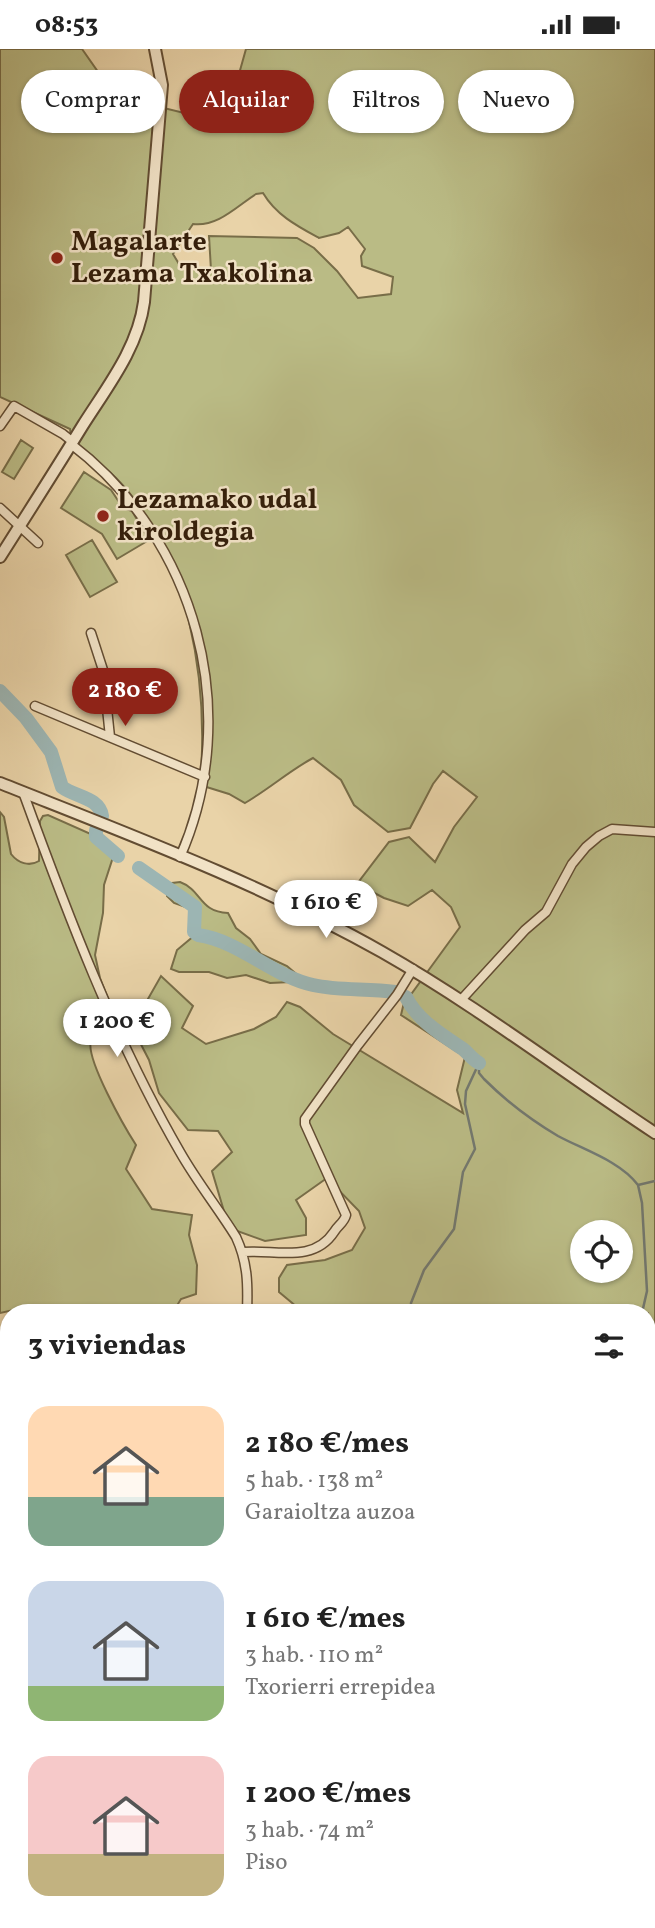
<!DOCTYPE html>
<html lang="es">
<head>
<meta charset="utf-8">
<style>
	body { margin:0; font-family:Vollkorn,serif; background:#f6f6f6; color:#222; height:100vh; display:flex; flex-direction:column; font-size:26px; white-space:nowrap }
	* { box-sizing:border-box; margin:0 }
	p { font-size:23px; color:#767676 }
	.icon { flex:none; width:38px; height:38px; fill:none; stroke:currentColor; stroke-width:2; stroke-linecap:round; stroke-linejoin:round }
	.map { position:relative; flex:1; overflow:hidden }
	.drawer { position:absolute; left:0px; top:1255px; width:656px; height:625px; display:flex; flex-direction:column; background:#fff; border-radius:28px 28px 0 0; box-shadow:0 2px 5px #0004 }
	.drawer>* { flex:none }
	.hud { position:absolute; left:21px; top:21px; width:614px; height:63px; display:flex; gap:14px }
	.fabs { position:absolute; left:570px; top:1171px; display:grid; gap:14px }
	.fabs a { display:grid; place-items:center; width:63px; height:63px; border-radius:50%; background:#fff; box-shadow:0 2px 5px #0004; font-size:35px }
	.price { position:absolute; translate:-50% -60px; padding:0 16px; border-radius:24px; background:#fff; color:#222; font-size:23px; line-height:46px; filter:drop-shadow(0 2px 4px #0008) }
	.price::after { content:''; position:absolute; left:50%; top:42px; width:21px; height:16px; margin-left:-10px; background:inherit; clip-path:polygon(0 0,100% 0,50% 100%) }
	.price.on { background:#8f2418; color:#fff }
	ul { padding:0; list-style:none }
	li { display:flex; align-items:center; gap:21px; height:175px; padding:0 28px }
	li span { display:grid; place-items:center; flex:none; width:196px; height:140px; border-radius:21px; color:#555 }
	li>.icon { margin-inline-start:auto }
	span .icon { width:84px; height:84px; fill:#fffc; stroke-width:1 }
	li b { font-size:30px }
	h2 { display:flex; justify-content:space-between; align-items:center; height:84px; padding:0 28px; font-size:30px }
	.pill { padding:0 24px; border-radius:32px; background:#fff; box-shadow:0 2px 5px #0004; font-size:24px; line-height:63px }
	.pill.on { background:#8f2418; color:#fff }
	.status { display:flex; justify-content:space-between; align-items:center; height:49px; padding:0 35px; background:#fff; direction:ltr }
	.status svg { height:19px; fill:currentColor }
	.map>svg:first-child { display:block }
	.green { fill:#babb85; stroke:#786d48; stroke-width:2; fill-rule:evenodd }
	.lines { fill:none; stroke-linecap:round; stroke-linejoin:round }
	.stream { stroke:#737970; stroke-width:2.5 }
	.river { stroke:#9cb5b3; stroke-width:14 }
	.minor-casing { stroke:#624c32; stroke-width:11 }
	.tertiary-casing { stroke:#624c32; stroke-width:14 }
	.motorway-casing { stroke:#351f0b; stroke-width:18 }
	.minor { stroke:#f1e2c6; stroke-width:8 }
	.tertiary { stroke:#f1e2c6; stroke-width:10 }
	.motorway { stroke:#e4ba74; stroke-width:14 }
	.poi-dot { fill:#8f2418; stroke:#f1e2c6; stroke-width:2.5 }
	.labels { text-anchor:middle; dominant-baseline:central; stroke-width:5; stroke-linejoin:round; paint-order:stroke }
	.poi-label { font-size:28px; font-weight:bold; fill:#351f0b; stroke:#f1e2c6; text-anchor:start }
</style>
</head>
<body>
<div class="status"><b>08:53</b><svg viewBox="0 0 49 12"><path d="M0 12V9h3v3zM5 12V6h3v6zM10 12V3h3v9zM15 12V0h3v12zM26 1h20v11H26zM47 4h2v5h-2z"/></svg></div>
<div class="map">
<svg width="655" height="1879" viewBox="0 0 655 1879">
	<rect width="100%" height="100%" fill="#e9d3a8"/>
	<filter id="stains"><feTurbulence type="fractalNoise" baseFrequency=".00286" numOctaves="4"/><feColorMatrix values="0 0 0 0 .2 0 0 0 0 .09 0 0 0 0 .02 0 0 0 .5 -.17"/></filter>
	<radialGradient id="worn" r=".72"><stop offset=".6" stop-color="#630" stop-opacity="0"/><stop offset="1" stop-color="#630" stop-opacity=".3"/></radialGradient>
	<path class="green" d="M 0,0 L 82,0 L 115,47 L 184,64 L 239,25 L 246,0 L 655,0 L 655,1879 L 450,1879 L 414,1871 L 648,1871 L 648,1264 L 303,1263 L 279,1243 L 279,1229 L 287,1216 L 325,1211 L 352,1201 L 365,1179 L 359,1162 L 327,1129 L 296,1151 L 306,1169 L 306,1186 L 265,1192 L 229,1179 L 212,1122 L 232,1103 L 218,1082 L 188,1081 L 159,1044 L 149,1011 L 132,978 L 161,927 L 193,957 L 182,979 L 206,995 L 254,980 L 276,968 L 287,953 L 300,958 L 333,985 L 463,1064 L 457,1041 L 465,1008 L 401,966 L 405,949 L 412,944 L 460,878 L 451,858 L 432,841 L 408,857 L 384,849 L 357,835 L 389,793 L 409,788 L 435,813 L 454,778 L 477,748 L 443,722 L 433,735 L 410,779 L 388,783 L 354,756 L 341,731 L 313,709 C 289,722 269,740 245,754 L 229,745 L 200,736 C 209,635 190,505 116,429 C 104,417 87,407 72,398 L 70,380 L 0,348 ZM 263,144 C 276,166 297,177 319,189 L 339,184 L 348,178 L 365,200 L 361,207 L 362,217 L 393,228 L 391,245 L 358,249 L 337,222 L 314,199 L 297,189 L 209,187 L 211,221 L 182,220 L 173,205 L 193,175 C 218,178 237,157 256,145 ZM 583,1183 L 621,1183 L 621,1222 L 583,1222 Z
		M 21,391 L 33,399 L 14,430 L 2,423 Z
		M 84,423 L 111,441 L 123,459 L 132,462 L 149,491 L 117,510 L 102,485 L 61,459 Z
		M 92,491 L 117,533 L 90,548 L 66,506 Z
		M 0,763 L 4,768 L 11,805 C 18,814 29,818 39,812 L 40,772 L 43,767 L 48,766 L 93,786 L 95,790 L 114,805 L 104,836 L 103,864 L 95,906 L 100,929 L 112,960 C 106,969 94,982 91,992 C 85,1009 125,1079 136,1096 L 126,1120 L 152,1160 L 192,1166 L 189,1186 L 197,1216 L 196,1245 L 181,1250 L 173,1263 L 30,1264 L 18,1260 L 0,1264 Z
		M 180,833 C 202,841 199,863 228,864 L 236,879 L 250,890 L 261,905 L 287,917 L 301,929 L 291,933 L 270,934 L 246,926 L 227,929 L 209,923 L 179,923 L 171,920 L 177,901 L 195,886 L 192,880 L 194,861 L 174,854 L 167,847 L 167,839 L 172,834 Z
		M 0,1378 L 9,1414 L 9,1837 L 0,1837 Z"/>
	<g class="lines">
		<path class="stream" d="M 479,1017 L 479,1024 L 484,1030 C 506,1052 531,1071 558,1087 C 584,1101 620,1112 638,1136 L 655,1132
			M 638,1136 L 642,1154 L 647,1242 L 642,1264
			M 411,1264 L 411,1254 L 424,1221 L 454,1180 L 463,1123 L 475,1100 L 465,1055 L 466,1042 L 479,1014
			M 648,1303 L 655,1329
			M 0,1837 L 9,1836"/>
		<path class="river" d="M 0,642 L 26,669 L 51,703 L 62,738 C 75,748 99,748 102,767
			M 96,781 L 96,788 L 118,807
			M 139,819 L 195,858 L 194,883 L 198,886 C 240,892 272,927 313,936 C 339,942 368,939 395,943
			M 406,948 C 417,971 442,986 463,1000 C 468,1004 472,1010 479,1014"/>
		<defs>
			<path id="minor" d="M 0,377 L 14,357 L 63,385 L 73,393
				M 71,395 C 196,490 244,663 180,808
				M 0,459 L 38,494
				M 91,584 L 103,621 L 110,688
				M 35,657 L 205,728
				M 23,743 C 67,864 115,991 180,1103 C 197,1133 218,1159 236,1188 C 248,1214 248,1236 247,1264
				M 461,951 L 525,881 L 546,863 L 572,815 L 586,798 L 599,787 L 612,780 L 655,783
				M 243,1203 C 274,1200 313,1215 334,1183 C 338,1176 344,1174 346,1166 L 305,1075 L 305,1070 L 358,996 L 397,946 L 413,920
				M 0,1305 L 2,1310 L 0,1321
				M 0,1362 L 9,1435
				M 0,1667 L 9,1630
				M 593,1871 L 596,1879"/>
			<path id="tertiary" d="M 0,508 C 28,464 56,420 83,376 C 107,338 138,299 144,253 L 162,36 L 155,0
				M 0,734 C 128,785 262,835 382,903 C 477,957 564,1024 655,1084"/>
			<path id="motorway" d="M 0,1857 L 9,1859
				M 226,1871 L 368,1879
				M 0,1872 L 63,1879"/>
		</defs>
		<use href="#minor" class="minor-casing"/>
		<use href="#tertiary" class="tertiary-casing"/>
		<use href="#motorway" class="motorway-casing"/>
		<use href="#minor" class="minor"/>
		<use href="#tertiary" class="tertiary"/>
		<use href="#motorway" class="motorway"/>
	</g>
	<g class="poi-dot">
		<circle cx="57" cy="209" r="7"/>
		<circle cx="103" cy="467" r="7"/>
	</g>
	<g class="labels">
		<g class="poi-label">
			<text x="71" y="193">Magalarte<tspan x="71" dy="32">Lezama Txakolina</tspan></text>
			<text x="117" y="451">Lezamako udal<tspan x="117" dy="32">kiroldegia</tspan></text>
		</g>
	</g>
	<rect width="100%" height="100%" filter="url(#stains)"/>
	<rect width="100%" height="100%" fill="url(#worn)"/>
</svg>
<div class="fabs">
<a><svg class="icon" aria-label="locate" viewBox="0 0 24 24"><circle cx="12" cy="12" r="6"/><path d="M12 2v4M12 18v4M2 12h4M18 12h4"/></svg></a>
</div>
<b class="price on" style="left:125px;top:679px">2 180 €</b>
<b class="price" style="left:326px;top:891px">1 610 €</b>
<b class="price" style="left:117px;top:1010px">1 200 €</b>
<div class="hud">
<a class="pill">Comprar</a>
<a class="pill on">Alquilar</a>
<a class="pill">Filtros</a>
<a class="pill">Nuevo</a>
</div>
<section class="drawer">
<h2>3 viviendas<svg class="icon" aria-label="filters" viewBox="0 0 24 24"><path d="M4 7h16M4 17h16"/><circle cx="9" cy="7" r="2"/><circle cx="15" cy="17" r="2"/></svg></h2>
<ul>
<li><span style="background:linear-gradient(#ffd9b3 65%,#7fa58c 0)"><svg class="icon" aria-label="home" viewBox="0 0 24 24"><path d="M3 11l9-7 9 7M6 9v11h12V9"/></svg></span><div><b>2 180 €/mes</b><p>5 hab. · 138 m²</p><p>Garaioltza auzoa</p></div></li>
<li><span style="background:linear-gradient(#c9d6e8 75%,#8fb573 0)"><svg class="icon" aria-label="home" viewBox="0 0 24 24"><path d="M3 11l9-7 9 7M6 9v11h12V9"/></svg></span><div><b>1 610 €/mes</b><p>3 hab. · 110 m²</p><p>Txorierri errepidea</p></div></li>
<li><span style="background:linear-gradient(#f6c9c9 70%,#c2b280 0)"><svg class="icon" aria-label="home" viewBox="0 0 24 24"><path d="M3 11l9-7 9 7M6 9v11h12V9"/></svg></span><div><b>1 200 €/mes</b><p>3 hab. · 74 m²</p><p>Piso</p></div></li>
</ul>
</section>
</div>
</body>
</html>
